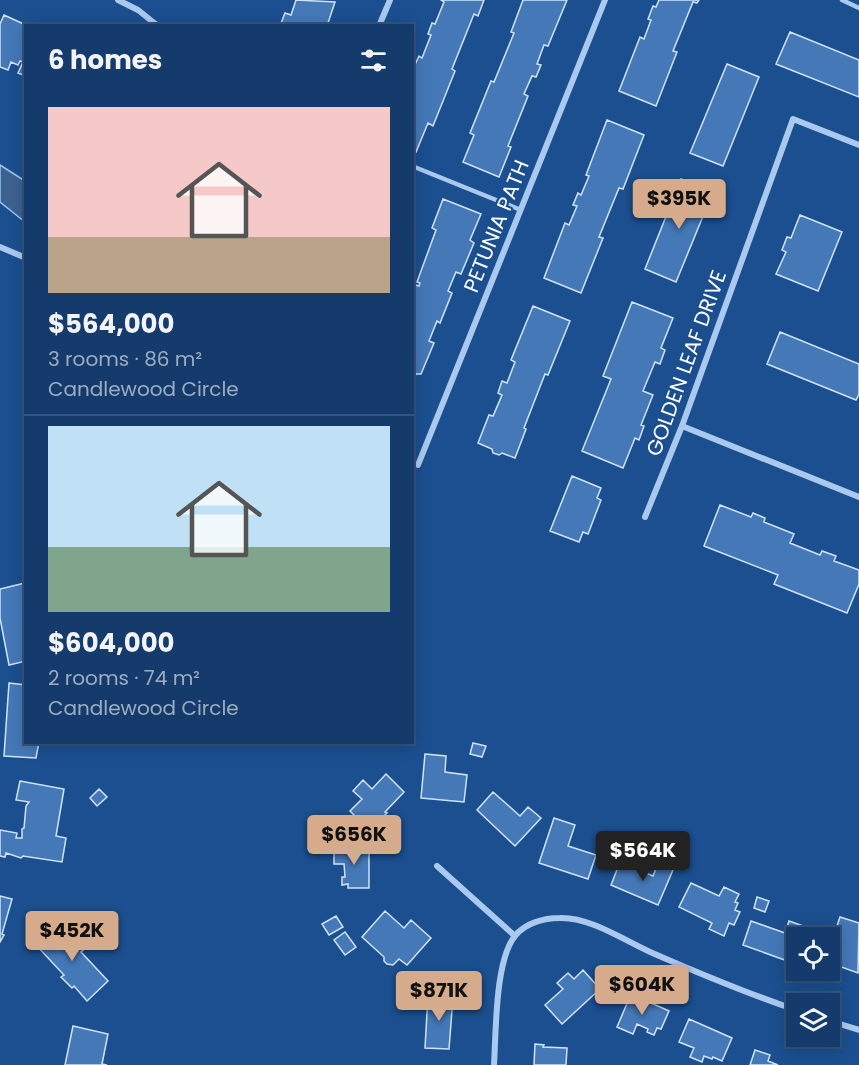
<!DOCTYPE html>
<html lang="en">
<head>
<meta charset="utf-8">
<style>
	body { margin:0; font-family:Poppins,sans-serif; background:#214673; color:#f1f3f6; height:100vh; display:flex; flex-direction:column; font-size:22px; white-space:nowrap }
	* { box-sizing:border-box; margin:0 }
	p { font-size:20px; color:#9dadc1 }
	.icon { flex:none; width:33px; height:33px; fill:none; stroke:currentColor; stroke-width:2; stroke-linecap:round; stroke-linejoin:round }
	.map { position:relative; flex:1; overflow:hidden }
	.side { position:absolute; left:24px; top:24px; width:390px; height:720px; display:flex; flex-direction:column; background:#143b6b; border-radius:0px; box-shadow:0 3px 15px #0003,0 0 0 2px #33557e }
	.side>* { flex:none }
	.controls { position:absolute; left:786px; top:927px; display:grid; gap:12px }
	.controls a { display:grid; place-items:center; width:54px; height:54px; border-radius:0px; background:#143b6b; box-shadow:0 3px 15px #0003,0 0 0 2px #33557e; font-size:30px }
	.price { position:absolute; translate:-50% -51px; padding:0 14px; border-radius:6px; background:#d6ab8b; color:#111; font-size:20px; line-height:39px; filter:drop-shadow(0 2px 3px #0008) }
	.price::after { content:''; position:absolute; left:50%; top:36px; width:18px; height:14px; margin-left:-9px; background:inherit; clip-path:polygon(0 0,100% 0,50% 100%) }
	.price.current { background:#222; color:#fff }
	ul { padding:0; list-style:none }
	li { display:grid; align-content:center; gap:12px; height:318px; padding:0 24px }
	li+li { border-top:2px solid #33557e }
	li span { display:grid; place-items:center; height:186px; border-radius:0px; color:#555 }
	li>.icon { margin-inline-start:auto }
	span .icon { width:108px; height:108px; fill:#fffc; stroke-width:1 }
	li b { font-size:26px }
	h2 { display:flex; justify-content:space-between; align-items:center; height:72px; padding:0 24px; font-size:26px }
	.map>svg:first-child { display:block }
	.water { fill:#3c6290; stroke:#9cc4f0; stroke-width:1.5 }
	.building { fill:#4478b7; stroke:#cfe3fa; stroke-width:1.5 }
	.lines { fill:none; stroke-linecap:round; stroke-linejoin:round }
	.lane { stroke:#a9c9ee; stroke-width:4.5 }
	.street { stroke:#a9c9ee; stroke-width:6 }
	.labels { text-anchor:middle; dominant-baseline:central; stroke-width:4.5; stroke-linejoin:round; paint-order:stroke }
	.street-label { font-size:21px; fill:#fff; stroke:#1b4f8f }
</style>
</head>
<body>
<div class="map">
<svg width="859" height="1065" viewBox="0 0 859 1065">
	<rect width="100%" height="100%" fill="#1b4f8f"/>
	<path class="water" d="M 0,165 L 25,181 L 25,222 L 0,202 Z"/>
	<path class="building" d="M 296,0 L 335,2 L 327,26 L 280,26 L 285,13 L 291,15 Z
		M 441,0 L 484,0 L 478,16 L 474,14 L 452,69 L 455,71 L 433,126 L 428,123 L 416,152 L 412,151 L 412,71 L 419,56 L 422,58 L 431,35 L 428,34 L 432,23 L 435,24 L 444,2 Z
		M 523,0 L 567,0 L 548,46 L 544,45 L 537,64 L 541,65 L 536,77 L 532,76 L 524,94 L 528,96 L 508,146 L 511,147 L 499,177 L 463,162 L 474,135 L 470,133 L 491,81 L 494,82 L 514,33 L 511,32 Z
		M 659,0 L 699,0 L 697,3 L 693,2 L 673,51 L 677,52 L 656,106 L 619,91 L 640,37 L 644,39 L 651,20 L 648,19 L 653,6 L 656,7 Z
		M 4,15 L 28,26 L 26,26 L 26,76 L 18,73 L 23,62 L 20,61 L 18,65 L 11,62 L 8,70 L 0,67 L 0,24 Z
		M 790,32 L 859,60 L 859,97 L 776,64 Z
		M 727,64 L 759,77 L 723,166 L 690,153 Z
		M 607,120 L 644,135 L 623,189 L 619,188 L 599,237 L 603,238 L 581,293 L 544,278 L 565,223 L 569,225 L 577,206 L 573,205 L 578,193 L 581,195 L 589,176 L 586,175 Z
		M 681,179 L 713,192 L 676,282 L 645,269 Z
		M 443,199 L 481,214 L 470,240 L 474,243 L 461,274 L 456,272 L 448,291 L 452,293 L 440,323 L 437,321 L 429,341 L 434,343 L 421,374 L 416,374 L 412,383 L 412,302 L 414,297 L 412,297 L 412,284 L 419,286 L 420,283 L 417,282 L 436,230 L 432,228 Z
		M 800,215 L 842,232 L 818,291 L 776,274 L 786,252 L 782,250 L 787,237 L 791,238 Z
		M 632,302 L 673,318 L 661,348 L 665,350 L 660,364 L 655,362 L 643,391 L 653,395 L 641,425 L 644,426 L 639,440 L 635,438 L 623,468 L 582,451 L 611,379 L 603,376 Z
		M 533,306 L 570,321 L 548,375 L 545,374 L 524,428 L 526,429 L 515,458 L 502,453 L 499,455 L 493,453 L 492,449 L 478,443 L 489,415 L 493,416 L 502,395 L 498,393 L 502,381 L 507,383 L 515,362 L 511,360 Z
		M 780,332 L 859,364 L 859,394 L 856,400 L 767,364 Z
		M 572,476 L 601,488 L 597,498 L 601,500 L 588,534 L 583,532 L 579,542 L 550,531 Z
		M 720,505 L 751,517 L 753,513 L 765,518 L 764,522 L 794,534 L 790,543 L 820,555 L 822,551 L 836,556 L 834,561 L 859,570 L 859,584 L 847,613 L 774,584 L 778,575 L 704,546 Z
		M 25,583 L 26,661 L 9,665 L 0,618 L 0,589 Z
		M 9,683 L 26,685 L 26,742 L 39,742 L 36,758 L 4,756 Z
		M 473,743 L 486,746 L 482,757 L 470,754 Z
		M 425,754 L 446,756 L 445,772 L 467,775 L 464,802 L 421,798 Z
		M 386,774 L 404,792 L 385,812 L 387,813 L 380,820 L 379,818 L 368,829 L 350,811 L 362,799 L 353,791 L 363,780 L 372,789 Z
		M 20,781 L 64,789 L 56,836 L 66,838 L 62,862 L 23,856 L 21,858 L 6,853 L 5,857 L 0,856 L 0,830 L 17,833 L 16,838 L 22,838 L 22,829 L 24,828 L 26,806 L 29,802 L 16,800 Z
		M 99,789 L 107,797 L 97,806 L 90,798 Z
		M 493,792 L 520,816 L 528,807 L 541,818 L 515,846 L 477,810 Z
		M 554,818 L 575,825 L 568,846 L 596,855 L 588,879 L 539,863 Z
		M 334,848 L 369,848 L 369,888 L 348,888 L 348,884 L 342,885 L 342,877 L 345,877 L 344,864 L 334,864 Z
		M 620,862 L 653,876 L 658,864 L 673,870 L 658,905 L 611,885 Z
		M 691,883 L 719,896 L 724,887 L 739,894 L 735,902 L 738,903 L 735,910 L 740,912 L 734,925 L 729,923 L 724,936 L 709,929 L 712,923 L 679,907 Z
		M 0,896 L 12,899 L 2,934 L 4,935 L 0,942 Z
		M 757,897 L 769,901 L 765,912 L 754,908 Z
		M 385,911 L 404,928 L 411,920 L 431,938 L 407,965 L 399,959 L 393,965 L 387,964 L 384,961 L 384,957 L 362,937 Z
		M 336,916 L 343,927 L 329,935 L 322,924 Z
		M 840,917 L 859,923 L 858,973 L 830,963 L 830,938 L 815,938 L 818,929 L 834,935 Z
		M 751,921 L 785,933 L 789,921 L 806,927 L 802,938 L 796,938 L 796,953 L 793,963 L 743,945 Z
		M 57,925 L 73,942 L 80,935 L 89,945 L 81,952 L 108,981 L 87,1001 L 74,986 L 72,988 L 61,977 L 64,975 L 36,945 Z
		M 345,932 L 356,947 L 345,955 L 334,940 Z
		M 583,970 L 600,989 L 562,1024 L 545,1005 L 563,989 L 557,983 L 568,973 L 574,979 Z
		M 631,994 L 669,1011 L 661,1029 L 657,1028 L 654,1035 L 647,1032 L 648,1029 L 637,1024 L 633,1034 L 617,1027 Z
		M 428,995 L 453,997 L 449,1049 L 425,1048 Z
		M 689,1019 L 732,1038 L 722,1061 L 713,1057 L 712,1059 L 704,1056 L 702,1062 L 690,1057 L 694,1048 L 679,1042 Z
		M 73,1026 L 108,1034 L 102,1064 L 107,1065 L 65,1065 Z
		M 535,1044 L 544,1045 L 543,1047 L 567,1048 L 566,1065 L 534,1065 Z
		M 755,1050 L 770,1055 L 768,1061 L 778,1065 L 750,1065 Z"/>
	<g class="lines">
		<path class="lane" d="M 842,0 L 859,8
			M 412,166 L 521,210"/>
		<path class="street" d="M 118,0 L 138,10 L 158,26
			M 379,26 L 390,0
			M 0,247 L 26,258
			M 682,426 L 859,497
			M 418,465 L 605,0
			M 645,517 L 682,426 L 793,119 L 859,145
			M 437,866 L 515,936
			M 830,1021 L 859,1030
			M 494,1065 C 496,1033 495,960 515,936 C 525,923 544,918 560,918 C 592,917 628,943 657,955 C 703,975 749,994 796,1010"/>
	</g>
	<g class="labels">
		<g class="street-label">
			<text transform="translate(496 226) rotate(-68)">PETUNIA PATH</text>
			<text transform="translate(686 363) rotate(-70)">GOLDEN LEAF DRIVE</text>
		</g>
	</g>
</svg>
<div class="controls">
<a><svg class="icon" aria-label="locate" viewBox="0 0 24 24"><circle cx="12" cy="12" r="6"/><path d="M12 2v4M12 18v4M2 12h4M18 12h4"/></svg></a>
<a><svg class="icon" aria-label="layers" viewBox="0 0 24 24"><path d="M12 4l9 5-9 5-9-5zM3 14l9 5 9-5"/></svg></a>
</div>
<b class="price" style="left:679px;top:230px">$395K</b>
<b class="price" style="left:354px;top:866px">$656K</b>
<b class="price current" style="left:643px;top:882px">$564K</b>
<b class="price" style="left:72px;top:962px">$452K</b>
<b class="price" style="left:642px;top:1016px">$604K</b>
<b class="price" style="left:439px;top:1022px">$871K</b>
<section class="side">
<h2>6 homes<svg class="icon" aria-label="filters" viewBox="0 0 24 24"><path d="M4 7h16M4 17h16"/><circle cx="9" cy="7" r="2"/><circle cx="15" cy="17" r="2"/></svg></h2>
<ul>
<li><span style="background:linear-gradient(#f6c9c9 70%,#b9a48a 0)"><svg class="icon" aria-label="home" viewBox="0 0 24 24"><path d="M3 11l9-7 9 7M6 9v11h12V9"/></svg></span><div><b>$564,000</b><p>3 rooms · 86 m²</p><p>Candlewood Circle</p></div></li>
<li><span style="background:linear-gradient(#bfe0f5 65%,#7fa58c 0)"><svg class="icon" aria-label="home" viewBox="0 0 24 24"><path d="M3 11l9-7 9 7M6 9v11h12V9"/></svg></span><div><b>$604,000</b><p>2 rooms · 74 m²</p><p>Candlewood Circle</p></div></li>
</ul>
</section>
</div>
</body>
</html>
